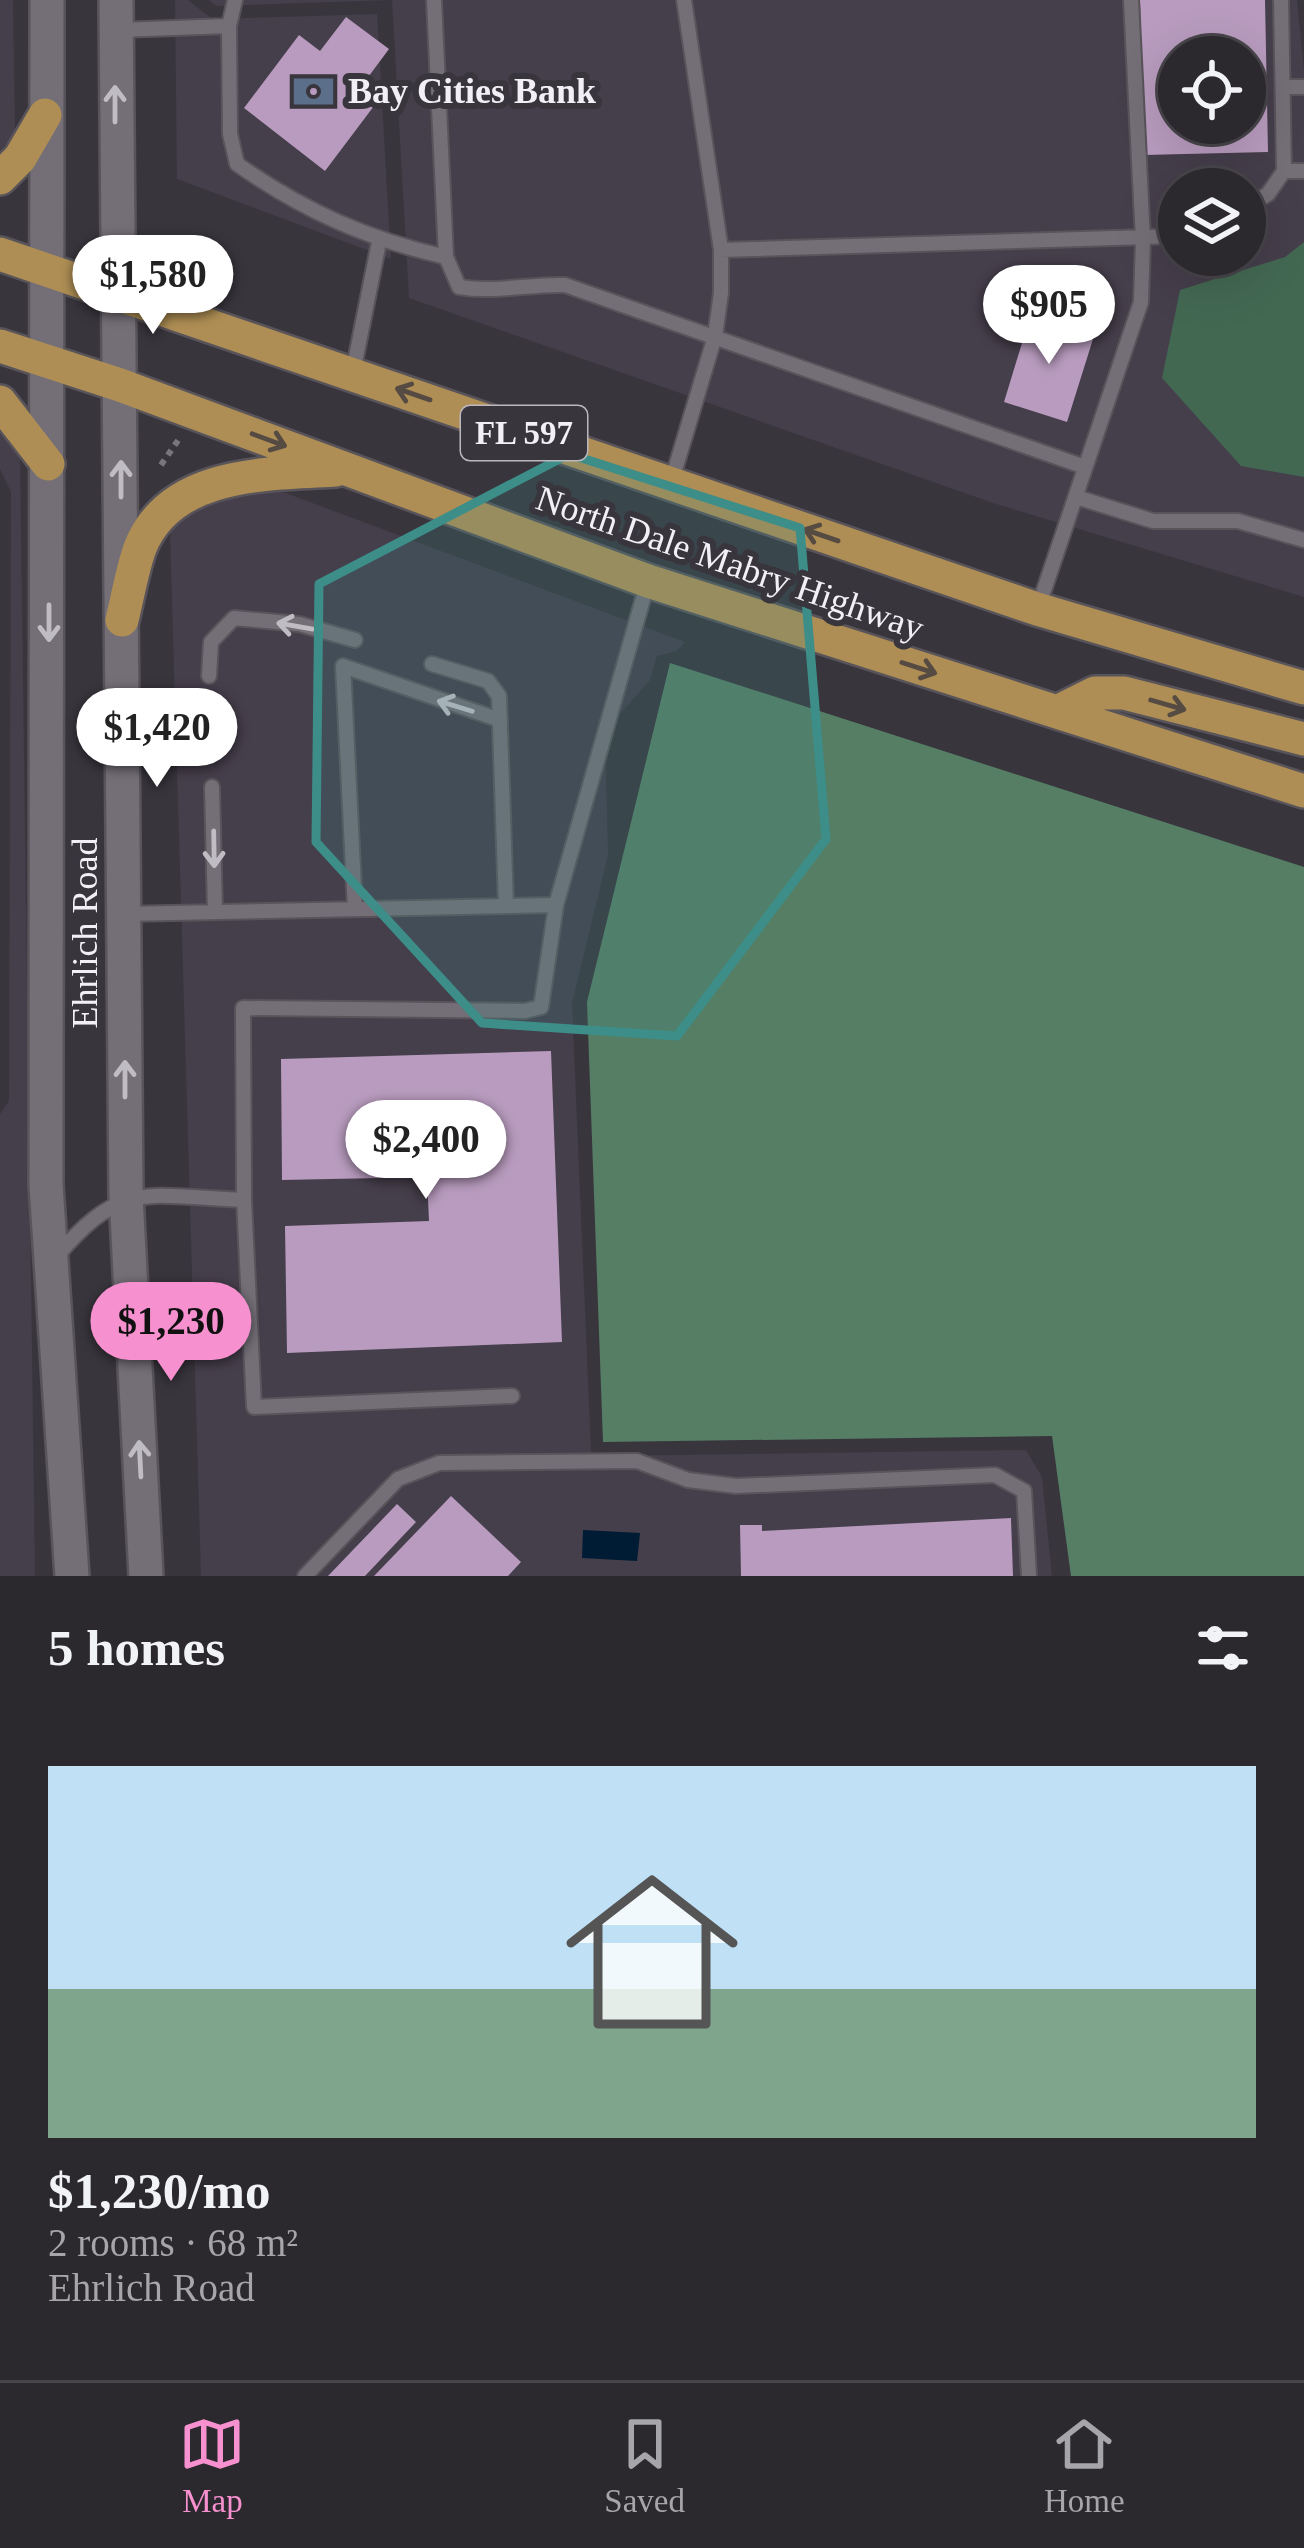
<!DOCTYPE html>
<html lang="en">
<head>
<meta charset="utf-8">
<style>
	body { margin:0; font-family:"Times New Roman",serif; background:#333036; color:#f1f3f6; height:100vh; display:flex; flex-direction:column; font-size:45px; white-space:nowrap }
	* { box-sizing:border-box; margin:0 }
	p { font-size:39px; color:#a6a6aa }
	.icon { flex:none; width:66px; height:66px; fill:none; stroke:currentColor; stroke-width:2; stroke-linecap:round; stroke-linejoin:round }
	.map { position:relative; height:1576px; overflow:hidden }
	.panel { display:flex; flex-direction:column; background:#2b282e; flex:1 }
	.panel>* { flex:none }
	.buttons { position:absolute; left:1158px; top:36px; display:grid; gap:24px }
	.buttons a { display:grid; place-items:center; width:108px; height:108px; border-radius:50%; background:#2b282e; box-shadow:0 12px 48px #0002,0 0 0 3px #47444a; font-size:60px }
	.price { position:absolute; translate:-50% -102px; padding:0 27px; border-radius:42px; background:#fff; color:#222; font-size:39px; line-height:78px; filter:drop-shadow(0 3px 6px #0008) }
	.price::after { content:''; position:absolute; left:50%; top:72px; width:36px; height:27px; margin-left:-18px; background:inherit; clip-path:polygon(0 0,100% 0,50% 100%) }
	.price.on { background:#f690cf; color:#111 }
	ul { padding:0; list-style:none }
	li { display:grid; align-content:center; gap:24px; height:636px; padding:0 48px }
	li+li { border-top:3px solid #47444a }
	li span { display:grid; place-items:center; height:372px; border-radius:0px; color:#555 }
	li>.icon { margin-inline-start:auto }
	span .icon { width:216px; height:216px; fill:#fffc; stroke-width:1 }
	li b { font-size:51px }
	h2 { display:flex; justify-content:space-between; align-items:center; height:144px; padding:0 48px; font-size:51px }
	.tab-bar { display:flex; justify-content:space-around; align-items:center; height:168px; border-top:3px solid #47444a; background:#2b282e; font-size:33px; color:#a6a6aa }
	.tab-bar a { display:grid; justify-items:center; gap:6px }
	.tab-bar .on { color:#f690cf }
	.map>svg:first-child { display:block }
	.built { fill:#453e4b; fill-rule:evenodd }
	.green { fill:#436852 }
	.forest { fill:#557e65 }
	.water { fill:#001c35 }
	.building { fill:#b89bbe; fill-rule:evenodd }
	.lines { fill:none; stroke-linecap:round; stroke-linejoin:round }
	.service-casing { stroke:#58545a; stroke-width:18 }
	.secondary-casing { stroke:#58545a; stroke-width:38 }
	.primary-casing { stroke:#58545a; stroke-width:38 }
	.path { stroke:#7a767d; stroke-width:6; stroke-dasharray:6 6; stroke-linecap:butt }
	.service { stroke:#746f77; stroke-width:14 }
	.secondary { stroke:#746f77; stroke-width:33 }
	.primary { stroke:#ae8e54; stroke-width:33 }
	.oneway { stroke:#c0bcc3 }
	.oneway2 { stroke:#564b43 }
	.marked { fill:#3d8e89; fill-opacity:0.2; stroke:#3d8e89; stroke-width:9; stroke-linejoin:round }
	.labels { text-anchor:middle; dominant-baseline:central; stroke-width:12; stroke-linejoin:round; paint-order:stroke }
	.shield { fill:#39353d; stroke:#bbb8be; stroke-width:3 }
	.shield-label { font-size:33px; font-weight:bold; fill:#f3f0f5 }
	.poi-label { font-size:36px; font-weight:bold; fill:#f3f0f5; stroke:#39353d; text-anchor:start }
	.street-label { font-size:36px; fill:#f3f0f5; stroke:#39353d }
</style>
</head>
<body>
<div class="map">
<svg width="1304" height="1576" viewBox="0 0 1304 1576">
	<rect width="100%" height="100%" fill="#39353d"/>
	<path class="built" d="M 0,0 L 13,0 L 15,133 L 0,151 Z
		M 175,0 L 188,0 L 212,19 L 377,14 L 391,259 L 177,179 Z
		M 209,0 L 1297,0 L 1304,71 L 1304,597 L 993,503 L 409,298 L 392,0 L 216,6 ZM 1179,57 L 1245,57 L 1245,123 L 1179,123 ZM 1179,189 L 1245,189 L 1245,255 L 1179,255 Z
		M 0,421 L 20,453 L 35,1576 L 0,1576 L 0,1114 L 9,1101 L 11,492 L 0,469 Z
		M 275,489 L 685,642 L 677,651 L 657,656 L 650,680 L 605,731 L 608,855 L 572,1003 L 591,1451 L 603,1456 L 1026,1450 L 1042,1477 L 1052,1576 L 201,1576 L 170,534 L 181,519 L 209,502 Z"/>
	<path class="green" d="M 1304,242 L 1304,477 L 1241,466 L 1162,378 L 1180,290 L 1285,257 Z"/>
	<path class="forest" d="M 670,663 L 1304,867 L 1304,1576 L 1071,1576 L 1052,1436 L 603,1442 L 587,1002 Z"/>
	<path class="water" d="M 583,1530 L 640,1533 L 637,1561 L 582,1558 Z"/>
	<path class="building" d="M 1140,0 L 1265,0 L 1268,152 L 1144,155 ZM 1179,57 L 1245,57 L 1245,123 L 1179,123 Z
		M 346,17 L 389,49 L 363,84 L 380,98 L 325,171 L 244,108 L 299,35 L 320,51 Z
		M 1056,306 L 1077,312 L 1071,333 L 1093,339 L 1067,422 L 1004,402 L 1029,320 L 1050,326 Z
		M 551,1051 L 562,1342 L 287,1353 L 285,1226 L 429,1221 L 427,1177 L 282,1180 L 281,1059 Z
		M 451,1496 L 521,1562 L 508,1576 L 374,1576 Z
		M 397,1504 L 416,1522 L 365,1576 L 328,1576 Z
		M 1011,1518 L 1013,1576 L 741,1576 L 740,1525 L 762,1525 L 762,1531 Z"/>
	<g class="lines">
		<defs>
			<path id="service" d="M 434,0 L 446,257 L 459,287 C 495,293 528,284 565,285 L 1085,467
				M 229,26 L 235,0
				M 119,30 L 229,26 L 230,134 L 237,164 C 304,211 367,239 446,257
				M 1283,87 L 1304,87
				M 1284,171 L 1304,171
				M 1245,208 L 1268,194 L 1284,171 L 1281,0
				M 721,250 L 1179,236
				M 353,372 L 379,242
				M 671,483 L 715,336 L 721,293 L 721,250 L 684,0
				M 1076,497 L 1153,521 L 1238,521 L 1304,540
				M 1038,608 L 1141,302 L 1143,240 L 1131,0
				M 432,664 L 488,681 L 499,696 L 506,906
				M 209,676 L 211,642 L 234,618 L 299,624 L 355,640
				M 212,787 L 215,912
				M 355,909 L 343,666 L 500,720
				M 124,914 L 556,905 L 648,581
				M 57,1256 C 123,1178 149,1197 244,1200
				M 512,1396 L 254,1407 L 244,1200 L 243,1008 L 525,1011 L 541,1007 L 556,905
				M 305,1576 L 398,1479 L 439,1463 L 637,1461 L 688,1480 L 736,1486 L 995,1475 L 1024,1491 L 1029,1576"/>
			<path id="secondary" d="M 47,0 L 46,1185 L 72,1576
				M 116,0 L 126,1196 L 146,1576"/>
			<path id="primary" d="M 0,178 L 20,158 L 45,115
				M 0,254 L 1037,609 L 1304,688
				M 0,346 L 120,385 L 648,581 L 1304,791
				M 0,402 L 48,464
				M 122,620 C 128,596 132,570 140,548 C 170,471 268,474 336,470
				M 1057,712 L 1095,693 L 1124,693 L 1304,739"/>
		</defs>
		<use href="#service" class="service-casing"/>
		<use href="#secondary" class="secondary-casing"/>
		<use href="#primary" class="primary-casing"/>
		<path class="path" d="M 161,465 L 179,439"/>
		<use href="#service" class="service"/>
		<use href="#secondary" class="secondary"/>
		<use href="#primary" class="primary"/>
	</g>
	<defs><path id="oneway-shaft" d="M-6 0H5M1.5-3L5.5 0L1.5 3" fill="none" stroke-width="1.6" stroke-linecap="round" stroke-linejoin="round" transform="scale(3)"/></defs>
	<g class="oneway">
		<use href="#oneway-shaft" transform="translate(115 104) rotate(-90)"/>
		<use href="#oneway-shaft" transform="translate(121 479) rotate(-90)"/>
		<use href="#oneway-shaft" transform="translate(49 623) rotate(90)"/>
		<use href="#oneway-shaft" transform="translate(295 626) rotate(-170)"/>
		<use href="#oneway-shaft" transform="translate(455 706) rotate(-163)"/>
		<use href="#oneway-shaft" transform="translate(214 849) rotate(89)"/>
		<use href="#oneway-shaft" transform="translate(125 1079) rotate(-90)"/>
		<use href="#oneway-shaft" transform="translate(140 1459) rotate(-93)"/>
	</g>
	<g class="oneway2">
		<use href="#oneway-shaft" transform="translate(413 394) rotate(-161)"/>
		<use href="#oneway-shaft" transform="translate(269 440) rotate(20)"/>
		<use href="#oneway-shaft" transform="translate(821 535) rotate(-161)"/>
		<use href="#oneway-shaft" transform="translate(919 668) rotate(18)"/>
		<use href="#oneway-shaft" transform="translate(1168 705) rotate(16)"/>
	</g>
	<path class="marked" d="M 569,454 L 800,528 L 826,839 L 677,1036 L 482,1023 L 316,842 L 319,584 Z"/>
	<defs>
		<symbol id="bank-bare" viewBox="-9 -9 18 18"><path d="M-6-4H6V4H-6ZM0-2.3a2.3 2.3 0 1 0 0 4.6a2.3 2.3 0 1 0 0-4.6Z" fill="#5c6f8a" stroke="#39353d" stroke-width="2.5" paint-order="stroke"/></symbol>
	</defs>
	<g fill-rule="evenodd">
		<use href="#bank-bare" x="284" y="62" width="59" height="59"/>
	</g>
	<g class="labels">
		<rect class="shield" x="461" y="406" width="126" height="54" rx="9"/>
		<g class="shield-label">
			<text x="524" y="433">FL 597</text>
		</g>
		<g class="poi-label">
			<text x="348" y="91">Bay Cities Bank</text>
		</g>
		<g class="street-label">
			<text transform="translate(730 563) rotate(19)">North Dale Mabry Highway</text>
			<text transform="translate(85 933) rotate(-90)">Ehrlich Road</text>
		</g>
	</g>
</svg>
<div class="buttons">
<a><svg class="icon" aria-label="locate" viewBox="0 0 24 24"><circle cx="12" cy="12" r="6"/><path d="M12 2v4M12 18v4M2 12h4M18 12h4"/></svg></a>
<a><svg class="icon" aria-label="layers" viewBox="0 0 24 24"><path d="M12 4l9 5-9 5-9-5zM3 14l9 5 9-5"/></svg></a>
</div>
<b class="price" style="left:153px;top:337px">$1,580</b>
<b class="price" style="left:1049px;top:367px">$905</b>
<b class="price" style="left:157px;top:790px">$1,420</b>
<b class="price" style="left:426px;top:1202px">$2,400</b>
<b class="price on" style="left:171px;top:1384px">$1,230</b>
</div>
<section class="panel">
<h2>5 homes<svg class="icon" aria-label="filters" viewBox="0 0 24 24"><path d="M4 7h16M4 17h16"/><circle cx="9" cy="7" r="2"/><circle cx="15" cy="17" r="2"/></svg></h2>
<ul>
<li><span style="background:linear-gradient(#bfe0f5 60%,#7fa58c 0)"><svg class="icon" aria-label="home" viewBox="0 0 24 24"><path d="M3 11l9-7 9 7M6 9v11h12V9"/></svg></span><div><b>$1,230/mo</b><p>2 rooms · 68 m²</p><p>Ehrlich Road</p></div></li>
</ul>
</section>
<nav class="tab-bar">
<a class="on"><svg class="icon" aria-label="map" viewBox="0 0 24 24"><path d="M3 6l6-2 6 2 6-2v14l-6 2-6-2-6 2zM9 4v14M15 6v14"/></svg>Map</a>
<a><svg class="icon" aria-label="saved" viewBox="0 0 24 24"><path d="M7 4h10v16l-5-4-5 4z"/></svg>Saved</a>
<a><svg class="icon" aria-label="home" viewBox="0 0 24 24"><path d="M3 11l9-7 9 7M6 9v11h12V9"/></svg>Home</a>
</nav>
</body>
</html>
